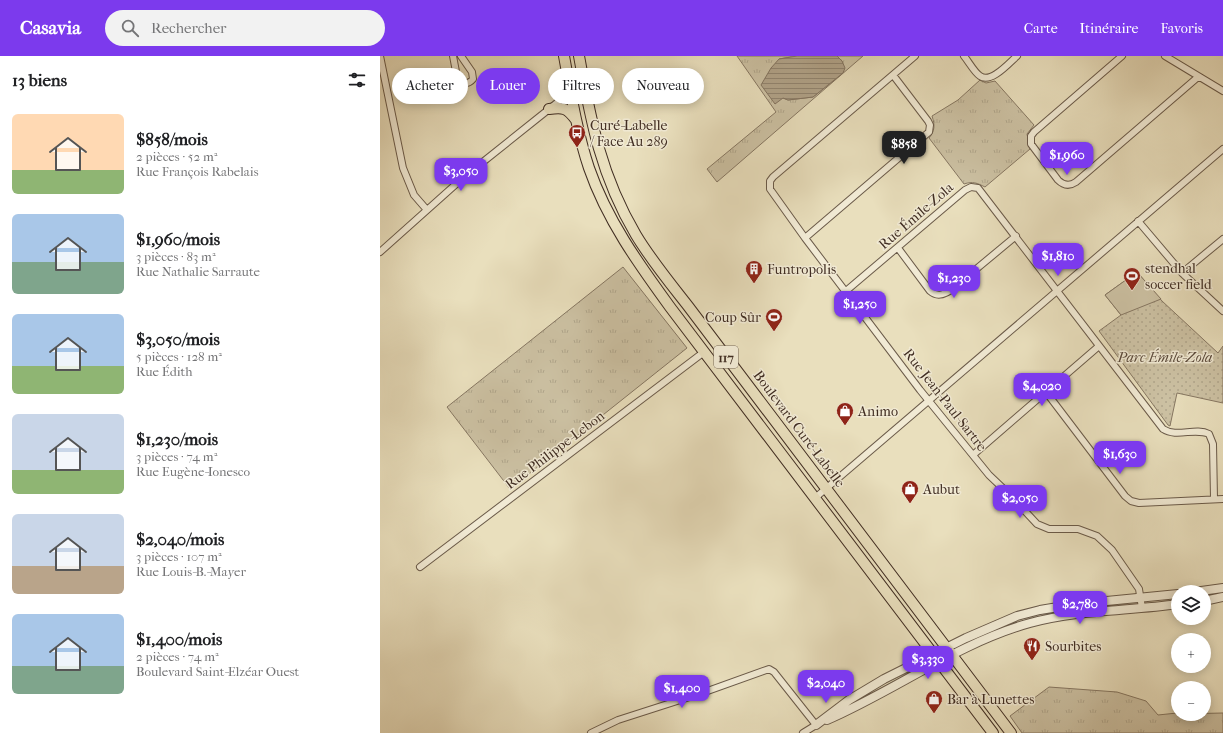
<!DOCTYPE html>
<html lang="fr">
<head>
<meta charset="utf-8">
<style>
	body { margin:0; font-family:"IM FELL French Canon",serif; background:#f2f2f2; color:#202124; height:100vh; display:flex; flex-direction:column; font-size:15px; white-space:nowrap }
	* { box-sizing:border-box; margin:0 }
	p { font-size:13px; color:#757577 }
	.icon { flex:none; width:22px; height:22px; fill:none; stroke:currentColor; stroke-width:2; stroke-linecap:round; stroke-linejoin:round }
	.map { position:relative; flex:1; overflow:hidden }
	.details { display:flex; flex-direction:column; background:#fff; width:380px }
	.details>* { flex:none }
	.banner { position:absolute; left:12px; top:12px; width:380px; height:36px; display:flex; gap:8px }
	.tools { position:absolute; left:791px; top:529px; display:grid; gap:8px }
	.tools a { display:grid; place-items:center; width:40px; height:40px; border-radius:50%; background:#fff; box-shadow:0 2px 10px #0003; font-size:20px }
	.price { position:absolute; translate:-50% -34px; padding:0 9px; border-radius:8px; background:#7c3aed; color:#fff; font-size:13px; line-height:26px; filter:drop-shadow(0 1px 2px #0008) }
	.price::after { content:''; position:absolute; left:50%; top:24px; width:12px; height:9px; margin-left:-6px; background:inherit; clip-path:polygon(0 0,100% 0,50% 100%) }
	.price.selected { background:#222; color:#fff }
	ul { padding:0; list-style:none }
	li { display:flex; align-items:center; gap:12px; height:100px; padding:0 12px }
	li span { display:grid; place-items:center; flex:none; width:112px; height:80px; border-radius:6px; color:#555 }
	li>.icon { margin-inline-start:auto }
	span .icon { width:48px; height:48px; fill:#fffc; stroke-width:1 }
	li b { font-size:17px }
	h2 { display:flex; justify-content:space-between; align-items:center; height:48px; padding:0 12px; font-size:17px }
	.chip { padding:0 14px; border-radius:18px; background:#fff; box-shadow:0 2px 10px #0003; font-size:14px; line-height:36px }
	.chip.selected { background:#7c3aed; color:#fff }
	header { display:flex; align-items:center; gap:24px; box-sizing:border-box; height:56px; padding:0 20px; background:#7c3aed; color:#fff }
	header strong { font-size:19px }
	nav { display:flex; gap:22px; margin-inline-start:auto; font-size:14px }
	.search { width:280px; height:36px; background:#f2f2f2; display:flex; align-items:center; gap:10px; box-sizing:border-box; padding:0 14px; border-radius:22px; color:#757577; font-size:15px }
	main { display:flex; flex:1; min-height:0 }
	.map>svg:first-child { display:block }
	.grass { fill:url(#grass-tufts); stroke:#867762 }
	.park { fill:url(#park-dots); stroke:#867762 }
	.pitch { fill:#ccc1a3; stroke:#867762 }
	.water { fill:url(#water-rules); stroke:#83735f }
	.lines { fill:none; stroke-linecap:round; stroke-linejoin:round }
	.minor-casing { stroke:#6a5a49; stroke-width:8 }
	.tertiary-casing { stroke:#6a5a49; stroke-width:10 }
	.primary-casing { stroke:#402d22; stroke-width:12 }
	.minor { stroke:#f1ead4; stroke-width:6 }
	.tertiary { stroke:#f1ead4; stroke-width:8 }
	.primary { stroke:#e9dfbd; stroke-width:10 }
	.labels { text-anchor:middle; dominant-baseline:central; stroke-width:3; stroke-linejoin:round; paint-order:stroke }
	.shield { fill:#f1ead4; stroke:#756657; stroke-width:1 }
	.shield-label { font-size:13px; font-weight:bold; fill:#402d22 }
	.poi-label { font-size:14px; fill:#402d22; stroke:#f1ead4; text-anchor:start }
	.street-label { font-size:14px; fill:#402d22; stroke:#f1ead4 }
	.park-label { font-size:14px; font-style:italic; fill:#5c4b3c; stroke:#f1ead4 }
</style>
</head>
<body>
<header>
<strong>Casavia</strong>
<div class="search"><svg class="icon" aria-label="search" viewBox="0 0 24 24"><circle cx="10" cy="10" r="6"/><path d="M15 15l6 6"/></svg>Rechercher</div>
<nav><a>Carte</a><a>Itinéraire</a><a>Favoris</a></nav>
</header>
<main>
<section class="details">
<h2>13 biens<svg class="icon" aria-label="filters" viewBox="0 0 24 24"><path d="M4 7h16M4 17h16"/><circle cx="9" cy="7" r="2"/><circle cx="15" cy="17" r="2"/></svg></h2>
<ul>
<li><span style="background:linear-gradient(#ffd9b3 70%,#8fb573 0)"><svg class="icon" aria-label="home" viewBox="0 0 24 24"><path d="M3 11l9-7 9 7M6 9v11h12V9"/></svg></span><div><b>$858/mois</b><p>2 pièces · 52 m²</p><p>Rue François Rabelais</p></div></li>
<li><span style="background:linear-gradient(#a9c7e8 60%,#7fa58c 0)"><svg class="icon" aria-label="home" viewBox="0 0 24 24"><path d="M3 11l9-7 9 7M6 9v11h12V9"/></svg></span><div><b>$1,960/mois</b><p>3 pièces · 83 m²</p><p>Rue Nathalie Sarraute</p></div></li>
<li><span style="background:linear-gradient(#a9c7e8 65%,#8fb573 0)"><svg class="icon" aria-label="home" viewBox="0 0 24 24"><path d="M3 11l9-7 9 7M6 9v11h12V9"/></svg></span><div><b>$3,050/mois</b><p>5 pièces · 128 m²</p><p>Rue Édith</p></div></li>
<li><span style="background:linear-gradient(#c9d6e8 70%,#8fb573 0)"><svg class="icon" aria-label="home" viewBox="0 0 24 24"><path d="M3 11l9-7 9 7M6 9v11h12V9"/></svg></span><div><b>$1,230/mois</b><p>3 pièces · 74 m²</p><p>Rue Eugène-Ionesco</p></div></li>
<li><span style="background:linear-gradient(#c9d6e8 65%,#b9a48a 0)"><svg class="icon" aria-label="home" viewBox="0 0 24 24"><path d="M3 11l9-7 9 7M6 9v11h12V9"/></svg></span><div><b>$2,040/mois</b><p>3 pièces · 107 m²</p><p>Rue Louis-B.-Mayer</p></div></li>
<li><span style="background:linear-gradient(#a9c7e8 65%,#7fa58c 0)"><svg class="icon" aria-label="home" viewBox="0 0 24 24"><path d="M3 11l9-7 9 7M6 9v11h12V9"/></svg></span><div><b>$1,400/mois</b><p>2 pièces · 74 m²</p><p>Boulevard Saint-Elzéar Ouest</p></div></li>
</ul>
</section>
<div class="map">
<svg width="843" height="677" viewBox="0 0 843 677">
	<defs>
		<pattern id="grass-tufts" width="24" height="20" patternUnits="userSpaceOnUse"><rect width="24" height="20" fill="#ccc1a3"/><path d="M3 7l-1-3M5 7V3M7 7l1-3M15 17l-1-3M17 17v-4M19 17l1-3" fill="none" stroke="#b0a68c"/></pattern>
		<pattern id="park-dots" width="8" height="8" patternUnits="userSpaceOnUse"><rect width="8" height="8" fill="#ccc1a3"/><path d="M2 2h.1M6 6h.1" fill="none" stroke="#b0a68c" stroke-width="1.8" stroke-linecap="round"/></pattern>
		<pattern id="water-rules" width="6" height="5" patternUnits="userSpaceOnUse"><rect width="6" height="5" fill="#b0a288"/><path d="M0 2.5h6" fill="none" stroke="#91846f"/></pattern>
	</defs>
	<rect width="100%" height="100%" fill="#e9dfbd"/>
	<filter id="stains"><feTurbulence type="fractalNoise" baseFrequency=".005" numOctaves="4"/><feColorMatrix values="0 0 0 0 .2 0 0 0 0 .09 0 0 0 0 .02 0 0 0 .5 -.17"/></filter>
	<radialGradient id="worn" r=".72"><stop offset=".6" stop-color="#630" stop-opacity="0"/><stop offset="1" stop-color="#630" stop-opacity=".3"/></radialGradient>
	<path class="grass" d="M 357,0 L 417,0 L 399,3 L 403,42 L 408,44 L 433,41 L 463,17 L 462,5 L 457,0 L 483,0 L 337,126 L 327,113 L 396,56 Z
		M 600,24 L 606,27 L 615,25 L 654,69 L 647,78 L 650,93 L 605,131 C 597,127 593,125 584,128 L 549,82 C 555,75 555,69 552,60 L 578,44 Z
		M 243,211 L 307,292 L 130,433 L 67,351 Z
		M 669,631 L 737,636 L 766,645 L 778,659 L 797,657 L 798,658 L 843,657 L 843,677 L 642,677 L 630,660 Z"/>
	<path class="park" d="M 757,216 L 782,245 L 838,297 L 843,290 L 843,347 L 797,337 L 790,370 L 788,369 L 719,275 L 741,259 L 725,239 Z"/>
	<path class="pitch" d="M 757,216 L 781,243 L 741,259 L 725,239 Z"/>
	<path class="water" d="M 417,0 L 457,0 L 462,5 L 465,12 L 463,17 L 433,41 L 408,44 L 403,42 L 395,48 L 381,29 L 391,12 L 399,3 Z"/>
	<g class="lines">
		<defs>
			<path id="minor" d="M 0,0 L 23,112 L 34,139 L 47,154
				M 73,0 L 78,26 C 83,28 89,28 93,23 L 92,16 L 81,0
				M 535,0 L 393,121 L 390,125 L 390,133 L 425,182 L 540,334 L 609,419 L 630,439 L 657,468 L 669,473 L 698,473 L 717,480 L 732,494 L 759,533 L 762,552
				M 584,0 C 589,6 594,16 600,20 C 611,28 629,7 637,0
				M 742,0 L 654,76 L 651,80 L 651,88 L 678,124 C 684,130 690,130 696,126 L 818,21
				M 785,0 L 843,35
				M 758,165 L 802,217 L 843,255
				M 425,182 L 549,76 L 550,69 L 548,65 L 513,19
				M 518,192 L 550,235 C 557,241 563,239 571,234 L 636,180
				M 0,196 L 84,121 L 183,42 L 204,29
				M 802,217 L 843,183
				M 466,235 L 585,134 L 591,131 L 598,132 L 783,373 C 797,382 815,371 829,378 L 833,388 L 834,443
				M 666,336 L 745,440 L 751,445 L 759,447 L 843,443
				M 593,399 L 719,290
				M 435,442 L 843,93
				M 40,511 L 324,296
				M 211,677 L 238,664 L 322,637 L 389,613 L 394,616 L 436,669 L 423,677"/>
			<path id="tertiary" d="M 814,536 L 843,532
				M 824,545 L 843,541
				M 447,664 C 516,634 578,587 650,567 C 698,554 749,555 798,548
				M 436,669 L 469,644 L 504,623 L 586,582 L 637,560 L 660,554 L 696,548 L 798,538"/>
			<path id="primary" d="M 184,0 C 191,38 197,76 209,112 C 227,164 258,207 290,251 L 613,677
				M 199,0 C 211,66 221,120 256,179 C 271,204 290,227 308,250 L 631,677
				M 169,53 C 184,51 187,52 196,64"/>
		</defs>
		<use href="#minor" class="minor-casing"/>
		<use href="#tertiary" class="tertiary-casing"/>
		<use href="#primary" class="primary-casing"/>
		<use href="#minor" class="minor"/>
		<use href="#tertiary" class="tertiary"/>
		<use href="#primary" class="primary"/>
	</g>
	<defs>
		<symbol id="bus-pin" viewBox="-11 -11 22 30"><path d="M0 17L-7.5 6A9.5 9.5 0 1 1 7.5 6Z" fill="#8f2418" stroke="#f1ead4"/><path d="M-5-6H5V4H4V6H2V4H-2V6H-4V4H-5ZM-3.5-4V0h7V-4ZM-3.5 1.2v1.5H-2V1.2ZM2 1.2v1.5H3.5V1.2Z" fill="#fff"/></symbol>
		<symbol id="building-pin" viewBox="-11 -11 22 30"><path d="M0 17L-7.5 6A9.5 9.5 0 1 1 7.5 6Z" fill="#8f2418" stroke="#f1ead4"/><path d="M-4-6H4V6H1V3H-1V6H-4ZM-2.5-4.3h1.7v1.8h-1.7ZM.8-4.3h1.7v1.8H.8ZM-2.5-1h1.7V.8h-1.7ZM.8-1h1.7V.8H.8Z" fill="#fff"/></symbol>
		<symbol id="stadium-pin" viewBox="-11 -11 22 30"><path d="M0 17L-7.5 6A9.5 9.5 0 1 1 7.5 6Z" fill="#8f2418" stroke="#f1ead4"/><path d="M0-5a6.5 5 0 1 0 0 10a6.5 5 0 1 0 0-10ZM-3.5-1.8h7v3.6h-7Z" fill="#fff"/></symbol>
		<symbol id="shop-pin" viewBox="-11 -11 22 30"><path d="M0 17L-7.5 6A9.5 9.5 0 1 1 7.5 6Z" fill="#8f2418" stroke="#f1ead4"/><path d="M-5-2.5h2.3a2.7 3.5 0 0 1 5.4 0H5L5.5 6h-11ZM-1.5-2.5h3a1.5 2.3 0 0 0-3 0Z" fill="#fff"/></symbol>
		<symbol id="restaurant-pin" viewBox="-11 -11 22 30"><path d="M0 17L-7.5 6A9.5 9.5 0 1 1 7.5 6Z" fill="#8f2418" stroke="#f1ead4"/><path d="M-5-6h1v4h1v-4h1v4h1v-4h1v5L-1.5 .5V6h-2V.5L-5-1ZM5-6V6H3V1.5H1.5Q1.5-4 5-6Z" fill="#fff"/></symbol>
	</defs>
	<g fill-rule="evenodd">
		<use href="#bus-pin" x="187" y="67" width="20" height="27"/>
		<use href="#building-pin" x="364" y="203" width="20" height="27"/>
		<use href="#stadium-pin" x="742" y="210" width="20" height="27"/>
		<use href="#stadium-pin" x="384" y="251" width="20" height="27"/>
		<use href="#shop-pin" x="455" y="345" width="20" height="27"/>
		<use href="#shop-pin" x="520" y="423" width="20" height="27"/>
		<use href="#restaurant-pin" x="642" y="580" width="20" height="27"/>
		<use href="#shop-pin" x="544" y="633" width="20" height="27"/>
	</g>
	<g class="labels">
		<rect class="shield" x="334" y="290" width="24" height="22" rx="3"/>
		<g class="shield-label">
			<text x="346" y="301">117</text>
		</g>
		<g class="poi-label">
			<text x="210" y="69">Curé-Labelle<tspan x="210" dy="16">/ Face Au 289</tspan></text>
			<text x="765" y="212">stendhal<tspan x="765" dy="16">soccer field</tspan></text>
			<text x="387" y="213">Funtropolis</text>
			<text x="381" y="261" text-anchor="end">Coup Sûr</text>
			<text x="478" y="355">Animo</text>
			<text x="543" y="433">Aubut</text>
			<text x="665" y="590">Sourbites</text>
			<text x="567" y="643">Bar à Lunettes</text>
		</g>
		<g class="street-label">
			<text transform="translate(536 160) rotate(-41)">Rue Émile-Zola</text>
			<text transform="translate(565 344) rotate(52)">Rue Jean-Paul-Sartre</text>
			<text transform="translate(419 373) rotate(53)">Boulevard Curé-Labelle</text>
			<text transform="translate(175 394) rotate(-37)">Rue Philippe-Lebon</text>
		</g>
		<g class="park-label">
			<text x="785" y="301">Parc Émile-Zola</text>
		</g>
	</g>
	<rect width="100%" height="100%" filter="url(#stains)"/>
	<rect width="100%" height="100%" fill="url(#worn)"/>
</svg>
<div class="tools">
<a><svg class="icon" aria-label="layers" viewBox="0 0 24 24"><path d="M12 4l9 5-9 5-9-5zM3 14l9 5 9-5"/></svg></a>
<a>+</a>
<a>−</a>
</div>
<b class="price selected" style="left:524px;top:109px">$858</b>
<b class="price" style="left:687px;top:120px">$1,960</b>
<b class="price" style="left:81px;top:136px">$3,050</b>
<b class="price" style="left:678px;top:221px">$1,810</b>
<b class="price" style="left:574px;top:243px">$1,230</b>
<b class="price" style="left:480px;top:269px">$1,250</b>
<b class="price" style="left:662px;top:351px">$4,020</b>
<b class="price" style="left:740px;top:419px">$1,630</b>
<b class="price" style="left:640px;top:463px">$2,050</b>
<b class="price" style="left:700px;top:569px">$2,780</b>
<b class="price" style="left:548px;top:624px">$3,330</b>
<b class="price" style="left:446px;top:648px">$2,040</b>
<b class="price" style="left:302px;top:653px">$1,400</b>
<div class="banner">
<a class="chip">Acheter</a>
<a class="chip selected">Louer</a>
<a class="chip">Filtres</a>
<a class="chip">Nouveau</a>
</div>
</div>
</main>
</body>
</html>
